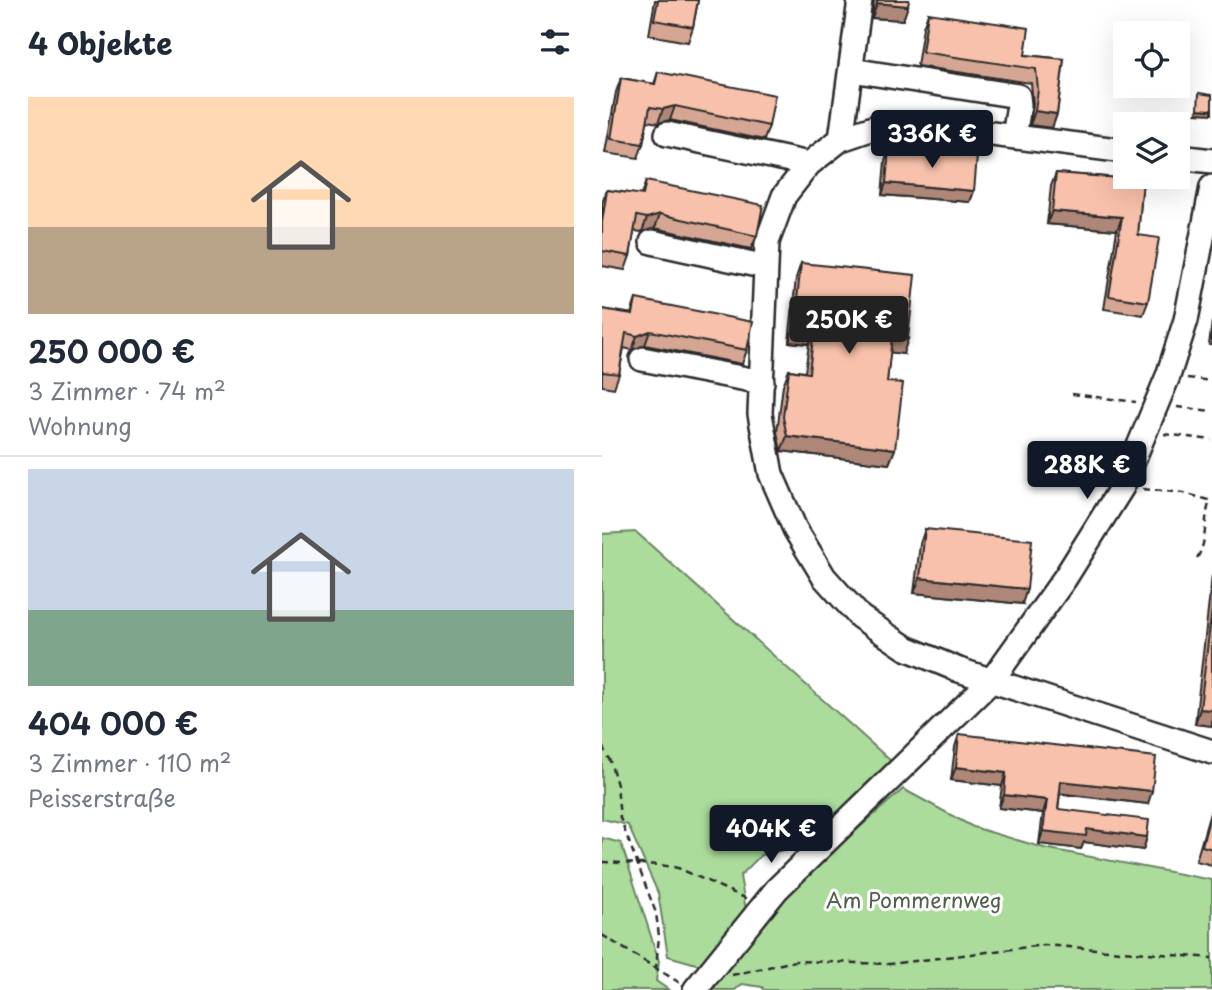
<!DOCTYPE html>
<html lang="de">
<head>
<meta charset="utf-8">
<style>
	body { margin:0; font-family:"Playpen Sans",sans-serif; background:#f2f2f3; color:#1f2937; height:100vh; display:flex; flex-direction:column; font-size:26px; white-space:nowrap }
	* { box-sizing:border-box; margin:0 }
	p { font-size:23px; color:#747a83 }
	.icon { flex:none; width:38px; height:38px; fill:none; stroke:currentColor; stroke-width:2; stroke-linecap:round; stroke-linejoin:round }
	.map { position:relative; flex:1; overflow:hidden }
	.drawer { display:flex; flex-direction:column; background:#fff; width:602px }
	.drawer>* { flex:none }
	.fabs { position:absolute; left:511px; top:21px; display:grid; gap:14px }
	.fabs a { display:grid; place-items:center; width:77px; height:77px; border-radius:0px; background:#fff; box-shadow:0 7px 28px #0002; font-size:35px }
	.price { position:absolute; translate:-50% -60px; padding:0 16px; border-radius:7px; background:#111827; color:#fff; font-size:23px; line-height:46px; filter:drop-shadow(0 2px 4px #0008) }
	.price::after { content:''; position:absolute; left:50%; top:42px; width:21px; height:16px; margin-left:-10px; background:inherit; clip-path:polygon(0 0,100% 0,50% 100%) }
	.price.selected { background:#222; color:#fff }
	ul { padding:0; list-style:none }
	li { display:grid; align-content:center; gap:14px; height:371px; padding:0 28px }
	li+li { border-top:2px solid #e0e1e3 }
	li span { display:grid; place-items:center; height:217px; border-radius:0px; color:#555 }
	li>.icon { margin-inline-start:auto }
	span .icon { width:126px; height:126px; fill:#fffc; stroke-width:1 }
	li b { font-size:30px }
	h2 { display:flex; justify-content:space-between; align-items:center; height:84px; padding:0 28px; font-size:30px }
	main { display:flex; flex:1; min-height:0 }
	.map>svg:first-child { display:block }
	.green { fill:#abdc9c; stroke:#6b8464; stroke-width:2 }
	.lines { fill:none; stroke-linecap:round; stroke-linejoin:round }
	.minor-casing { stroke:#2b2b2b; stroke-width:28 }
	.path { stroke:#2b2b2b; stroke-width:2.5; stroke-dasharray:7 5; stroke-linecap:butt }
	.minor { stroke:#fff; stroke-width:23 }
	.wall { fill:#d5a693; stroke:#2b2b2b; stroke-width:2 }
	.shaded-wall { fill:#ae8778; stroke:#2b2b2b; stroke-width:2 }
	.building { fill:#f8c1ab; stroke:#2b2b2b; stroke-width:2 }
	.labels { text-anchor:middle; dominant-baseline:central; stroke-width:6; stroke-linejoin:round; paint-order:stroke }
	.park-label { font-size:21px; fill:#51604d; stroke:#fff }
</style>
</head>
<body>
<main>
<section class="drawer">
<h2>4 Objekte<svg class="icon" aria-label="filters" viewBox="0 0 24 24"><path d="M4 7h16M4 17h16"/><circle cx="9" cy="7" r="2"/><circle cx="15" cy="17" r="2"/></svg></h2>
<ul>
<li><span style="background:linear-gradient(#ffd9b3 60%,#b9a48a 0)"><svg class="icon" aria-label="home" viewBox="0 0 24 24"><path d="M3 11l9-7 9 7M6 9v11h12V9"/></svg></span><div><b>250 000 €</b><p>3 Zimmer · 74 m²</p><p>Wohnung</p></div></li>
<li><span style="background:linear-gradient(#c9d6e8 65%,#7fa58c 0)"><svg class="icon" aria-label="home" viewBox="0 0 24 24"><path d="M3 11l9-7 9 7M6 9v11h12V9"/></svg></span><div><b>404 000 €</b><p>3 Zimmer · 110 m²</p><p>Peisserstraße</p></div></li>
</ul>
</section>
<div class="map">
<svg width="610" height="990" viewBox="0 0 610 990">
	<rect width="100%" height="100%" fill="#fff"/>
	<filter id="ink" filterUnits="userSpaceOnUse"><feTurbulence type="fractalNoise" baseFrequency=".0143" numOctaves="2"/><feDisplacementMap in="SourceGraphic" scale="14" xChannelSelector="R" yChannelSelector="G"/><feConvolveMatrix kernelMatrix="1 2 1 2 8 2 1 2 1" color-interpolation-filters="sRGB"/></filter>
	<g filter="url(#ink)">
		<path class="green" d="M 34,532 L 290,762 L 205,845 L 159,855 L 138,876 L 145,916 L 98,965 L 66,956 L 56,893 L 26,825 L 0,819 L 0,534 Z
			M 301,789 L 371,827 L 442,848 L 610,880 L 610,990 L 162,990 L 160,987 L 140,984 L 133,990 L 112,990 L 122,962 L 180,896 Z
			M 0,838 L 19,843 L 57,961 L 54,981 L 67,990 L 0,990 Z"/>
		<g class="lines">
			<defs>
				<path id="minor" d="M 249,70 L 416,96 L 417,105 L 412,137
					M 65,134 L 207,164
					M 239,139 L 258,0
					M 523,151 L 328,126 L 277,126 L 239,139 L 207,164 L 182,196 L 165,242 L 158,414 L 169,474 L 193,529 L 222,577 L 258,617 L 304,648 L 357,670 L 610,752
					M 576,157 L 610,161
					M 50,242 L 164,267
					M 40,359 L 160,382
					M 93,990 L 175,889 L 390,680 L 463,578 L 520,487 L 566,376 L 584,320 L 610,187"/>
			</defs>
			<use href="#minor" class="minor-casing"/>
			<path class="path" d="M 585,378 L 610,381
				M 470,394 L 534,402
				M 575,407 L 610,411
				M 562,434 L 610,440
				M 541,489 L 582,493 L 610,501
				M 595,558 C 606,542 601,519 608,501
				M 0,746 L 8,761 L 15,785 L 18,818 L 54,913 L 57,936 L 54,967
				M 0,862 L 59,865 L 76,868 L 145,899
				M 0,935 L 78,983
				M 130,975 L 193,961 L 288,964 L 442,945 L 610,958"/>
			<use href="#minor" class="minor"/>
		</g>
		<path class="wall" d="M 53,0 L 96,0 L 91,27 L 86,42 L 47,35 Z
			M 272,0 L 307,0 L 301,20 L 270,18 Z
			M 326,13 L 423,55 L 462,59 L 455,114 L 450,128 L 428,125 L 431,104 L 429,83 L 315,66 L 321,27 Z
			M 56,72 L 167,126 L 162,140 L 68,120 L 56,123 L 45,121 L 41,144 L 36,158 L 3,153 L 14,92 L 19,78 L 52,84 Z
			M 287,149 L 372,191 L 368,202 L 280,195 L 283,161 Z
			M 454,173 L 541,180 L 536,235 L 546,302 L 541,315 L 502,309 L 515,230 L 445,224 L 449,186 Z
			M 44,181 L 155,236 L 149,249 L 53,228 L 40,232 L 32,231 L 28,256 L 23,270 L 0,266 L 0,203 L 5,190 L 39,195 Z
			M 199,263 L 301,354 L 288,352 L 285,382 L 293,449 L 287,464 L 179,451 L 175,432 L 181,385 L 187,370 L 203,372 L 207,344 L 187,342 L 194,278 Z
			M 34,299 L 145,350 L 140,364 L 43,345 L 30,350 L 22,348 L 17,374 L 12,388 L 0,386 L 0,309 L 29,314 Z
			M 610,321 L 610,345 L 607,345 Z
			M 323,529 L 420,604 L 312,593 L 318,544 Z
			M 610,575 L 610,726 L 593,724 Z
			M 357,734 L 546,804 L 458,794 L 456,809 L 545,837 L 541,850 L 482,842 L 479,849 L 437,844 L 441,813 L 397,808 L 400,786 L 349,780 L 353,747 Z
			M 610,806 L 610,865 L 594,861 Z"/>
		<path class="shaded-wall" d="M 275,3 L 306,6 L 301,20 L 270,18 Z
			M 73,106 L 68,120 L 56,123 L 61,109 Z
			M 596,109 L 610,110 L 610,114 L 594,113 Z
			M 433,111 L 455,114 L 450,128 L 428,125 Z
			M 284,183 L 372,191 L 368,202 L 280,195 Z
			M 450,211 L 520,217 L 515,230 L 445,224 Z
			M 58,214 L 53,228 L 40,232 L 45,218 Z
			M 192,327 L 212,329 L 207,344 L 187,342 Z
			M 48,331 L 43,345 L 30,350 L 35,336 Z
			M 290,337 L 306,339 L 301,354 L 284,352 Z
			M 185,436 L 293,449 L 287,464 L 179,451 Z
			M 318,578 L 425,589 L 420,604 L 312,593 Z
			M 598,709 L 610,710 L 610,726 L 593,724 Z
			M 354,767 L 404,773 L 400,786 L 349,780 Z
			M 459,781 L 550,791 L 546,804 L 455,793 Z
			M 402,795 L 445,800 L 441,813 L 397,808 Z
			M 485,829 L 545,837 L 541,850 L 482,842 L 479,849 L 437,844 L 441,831 Z"/>
		<path class="building" d="M 56,0 L 96,0 L 91,27 L 52,20 Z
			M 275,0 L 307,0 L 306,6 L 275,3 Z
			M 326,13 L 427,28 L 423,55 L 462,59 L 455,114 L 433,111 L 436,90 L 434,69 L 320,52 Z
			M 56,72 L 173,95 L 167,126 L 73,106 L 61,109 L 48,107 L 41,144 L 9,139 L 19,78 L 53,84 Z
			M 597,93 L 610,95 L 610,110 L 596,109 Z
			M 287,149 L 375,156 L 372,191 L 284,183 Z
			M 454,173 L 541,180 L 536,235 L 557,238 L 546,302 L 507,296 L 520,217 L 450,211 Z
			M 44,181 L 161,205 L 155,236 L 58,214 L 45,218 L 35,216 L 28,256 L 0,251 L 0,222 L 5,190 L 41,195 Z
			M 199,263 L 313,275 L 306,339 L 290,337 L 285,382 L 301,383 L 293,449 L 185,436 L 181,417 L 187,370 L 207,373 L 212,329 L 192,327 Z
			M 34,299 L 151,322 L 145,350 L 48,331 L 35,336 L 24,333 L 17,374 L 0,372 L 0,309 L 31,314 Z
			M 323,529 L 430,540 L 425,589 L 318,578 Z
			M 610,608 L 610,710 L 598,709 Z
			M 357,734 L 554,757 L 550,791 L 459,781 L 456,809 L 547,820 L 545,837 L 485,829 L 484,836 L 441,831 L 445,800 L 402,795 L 404,773 L 354,767 Z
			M 610,807 L 610,849 L 600,846 Z"/>
	</g>
	<g class="labels">
		<g class="park-label">
			<text x="312" y="899">Am Pommernweg</text>
		</g>
	</g>
</svg>
<div class="fabs">
<a><svg class="icon" aria-label="locate" viewBox="0 0 24 24"><circle cx="12" cy="12" r="6"/><path d="M12 2v4M12 18v4M2 12h4M18 12h4"/></svg></a>
<a><svg class="icon" aria-label="layers" viewBox="0 0 24 24"><path d="M12 4l9 5-9 5-9-5zM3 14l9 5 9-5"/></svg></a>
</div>
<b class="price" style="left:330px;top:170px">336K €</b>
<b class="price selected" style="left:247px;top:356px">250K €</b>
<b class="price" style="left:485px;top:501px">288K €</b>
<b class="price" style="left:169px;top:865px">404K €</b>
</div>
</main>
</body>
</html>
